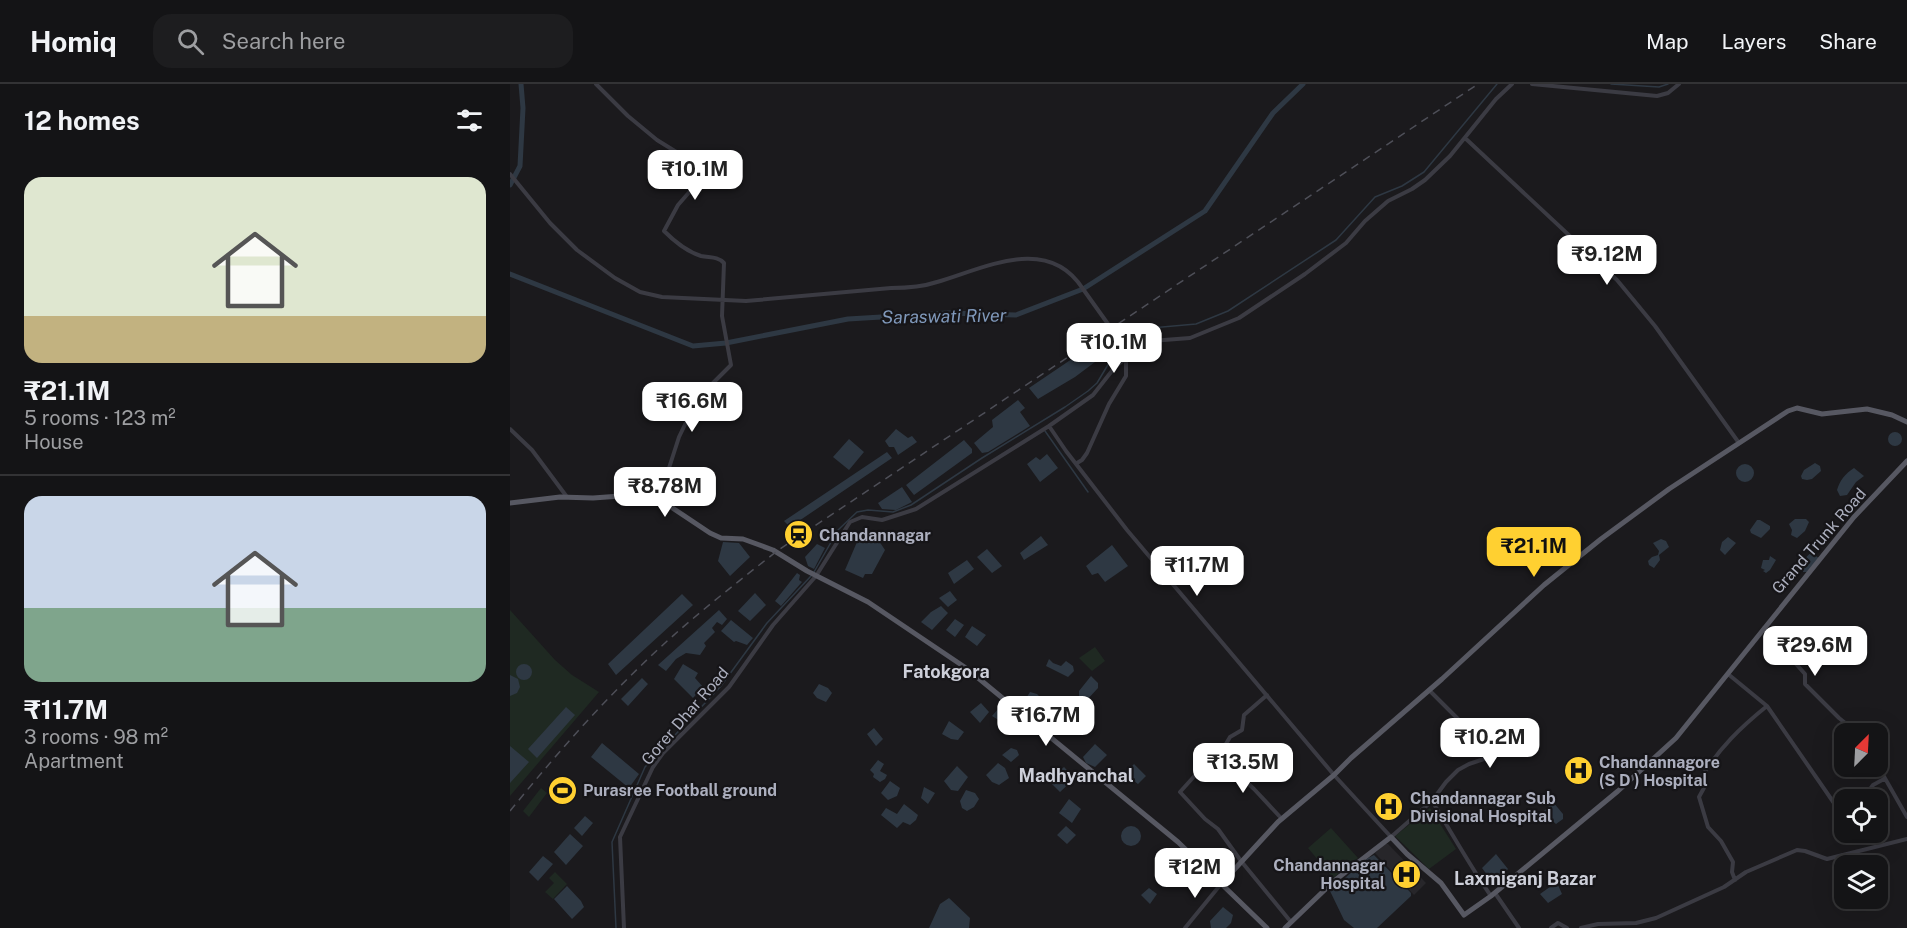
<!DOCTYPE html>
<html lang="en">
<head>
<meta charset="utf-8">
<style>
	body { margin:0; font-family:"Public Sans",sans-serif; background:#1d1d1f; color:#f1f3f6; height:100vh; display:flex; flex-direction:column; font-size:22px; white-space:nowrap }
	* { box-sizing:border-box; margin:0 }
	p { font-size:20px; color:#9d9ea1 }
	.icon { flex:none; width:33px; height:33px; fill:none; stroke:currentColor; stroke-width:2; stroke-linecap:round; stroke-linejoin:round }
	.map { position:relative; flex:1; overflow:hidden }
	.side { display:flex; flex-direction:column; background:#141416; width:510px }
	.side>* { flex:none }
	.needle { width:39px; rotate:24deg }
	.buttons { position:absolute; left:1324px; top:639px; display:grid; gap:12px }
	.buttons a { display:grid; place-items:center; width:54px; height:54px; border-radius:12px; background:#141416; box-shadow:0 6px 24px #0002,0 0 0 2px #333335; font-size:30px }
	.price { position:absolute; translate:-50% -51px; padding:0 14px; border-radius:12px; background:#fff; color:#222; font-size:20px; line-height:39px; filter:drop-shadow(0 2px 3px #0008) }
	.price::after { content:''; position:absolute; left:50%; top:36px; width:18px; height:14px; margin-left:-9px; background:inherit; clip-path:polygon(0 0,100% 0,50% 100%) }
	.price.selected { background:#ffd031; color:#111 }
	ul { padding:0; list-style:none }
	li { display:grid; align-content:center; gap:12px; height:318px; padding:0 24px }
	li+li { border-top:2px solid #333335 }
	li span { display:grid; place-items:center; height:186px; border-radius:18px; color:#555 }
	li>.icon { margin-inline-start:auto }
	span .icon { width:108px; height:108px; fill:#fffc; stroke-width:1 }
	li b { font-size:26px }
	h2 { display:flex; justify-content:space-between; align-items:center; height:72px; padding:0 24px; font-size:26px }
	header { display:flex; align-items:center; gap:36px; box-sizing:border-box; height:84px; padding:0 30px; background:#141416; border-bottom:2px solid #333335 }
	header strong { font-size:28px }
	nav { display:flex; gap:33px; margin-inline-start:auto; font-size:21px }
	.search { width:420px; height:54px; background:#1d1d1f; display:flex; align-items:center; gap:15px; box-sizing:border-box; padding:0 21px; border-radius:18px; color:#9d9ea1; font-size:22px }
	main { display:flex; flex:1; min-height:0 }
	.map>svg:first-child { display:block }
	.built { fill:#27262a }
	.green { fill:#1f2922 }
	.water { fill:#2e3843 }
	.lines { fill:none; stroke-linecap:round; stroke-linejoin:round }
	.stream { stroke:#2e3843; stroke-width:1.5 }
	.river { stroke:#2e3843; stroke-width:5 }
	.minor { stroke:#3b3b43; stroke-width:4 }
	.major { stroke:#575862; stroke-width:5 }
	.rail { stroke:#4e4f58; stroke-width:1.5; stroke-dasharray:8 6; stroke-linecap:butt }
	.minor-bridge { stroke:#3b3b43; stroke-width:4 }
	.labels { text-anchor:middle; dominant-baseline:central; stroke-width:4.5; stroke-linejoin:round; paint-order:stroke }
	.poi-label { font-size:16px; font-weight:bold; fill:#acafbe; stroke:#161518; text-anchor:start }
	.street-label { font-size:16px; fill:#acafbe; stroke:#161518 }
	.water-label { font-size:18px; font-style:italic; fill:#8099bb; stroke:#161518 }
	.neighbourhood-label { font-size:18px; font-weight:bold; fill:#cdcfd9; stroke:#161518 }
</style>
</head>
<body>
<header>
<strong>Homiq</strong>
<div class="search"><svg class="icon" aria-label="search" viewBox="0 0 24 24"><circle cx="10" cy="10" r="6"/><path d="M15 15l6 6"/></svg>Search here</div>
<nav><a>Map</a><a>Layers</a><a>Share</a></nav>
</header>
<main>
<section class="side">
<h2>12 homes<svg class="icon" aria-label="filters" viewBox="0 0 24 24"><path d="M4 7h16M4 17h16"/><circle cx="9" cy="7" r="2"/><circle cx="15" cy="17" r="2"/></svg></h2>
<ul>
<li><span style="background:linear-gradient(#dfe7d0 75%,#c2b280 0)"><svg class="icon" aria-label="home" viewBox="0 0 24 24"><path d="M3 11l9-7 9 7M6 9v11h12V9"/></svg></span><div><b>₹21.1M</b><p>5 rooms · 123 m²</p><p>House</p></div></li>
<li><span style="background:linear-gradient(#c9d6e8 60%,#7fa58c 0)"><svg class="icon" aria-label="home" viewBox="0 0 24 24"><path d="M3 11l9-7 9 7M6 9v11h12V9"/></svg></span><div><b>₹11.7M</b><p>3 rooms · 98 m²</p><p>Apartment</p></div></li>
</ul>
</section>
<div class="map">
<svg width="1397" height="844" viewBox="0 0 1397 844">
	<rect width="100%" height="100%" fill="#1b1a1d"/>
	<path class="built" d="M 875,760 L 878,760 L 916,799 L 904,811 L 865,769 Z"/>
	<path class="green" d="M 0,526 L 45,576 L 62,591 L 89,608 L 0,712 Z
		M 585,563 L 595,577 L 582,587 L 569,574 Z
		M 49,697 L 61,707 L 55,714 L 44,704 Z
		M 31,704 L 37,709 L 19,733 L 13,727 Z
		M 920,724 L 946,765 L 919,785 L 885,752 Z
		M 821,744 L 848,774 L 823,794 L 798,764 Z
		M 45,788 L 57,800 L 43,815 L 35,808 L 44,799 L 39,794 Z"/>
	<path class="water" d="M 587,258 L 597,269 L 565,293 L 528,315 L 519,304 Z
		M 508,316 L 515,324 L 510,328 L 520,342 L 478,368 L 472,369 L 464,359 L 483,343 L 482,336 Z
		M 386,345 L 398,354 L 402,352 L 407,358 L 388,371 L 384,363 L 379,363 L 375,357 Z
		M1378 355a7 7 0 1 1 14 0a7 7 0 1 1-14 0Z
		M 339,355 L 354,368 L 339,386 L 323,373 Z
		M 454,356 L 462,365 L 462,369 L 404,411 L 396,401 Z
		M 377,368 L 382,374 L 280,443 L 274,437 Z
		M 537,370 L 548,384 L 530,398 L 517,380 L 526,373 L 530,376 Z
		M 1305,379 L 1310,382 L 1311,387 L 1302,395 L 1297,396 L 1292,395 L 1291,392 L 1294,386 Z
		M1226 389a9 9 0 1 1 18 0a9 9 0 1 1-18 0Z
		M 1344,384 L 1354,392 L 1346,398 L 1337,411 L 1330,412 L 1327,406 C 1330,396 1335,390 1344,384 Z
		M 392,403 L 402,418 L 386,426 L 372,425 L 368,419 Z
		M 1285,435 L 1296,435 L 1299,438 L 1295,447 L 1287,454 L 1281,451 L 1282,446 L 1279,440 Z
		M 1247,436 L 1250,436 L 1260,442 L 1260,445 L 1251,454 L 1241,449 L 1240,446 Z
		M 360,451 L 369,457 L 375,466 L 362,490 L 355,490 L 353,494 L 335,486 L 347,458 Z
		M 531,452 L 538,461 L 514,476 L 510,469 Z
		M 1218,453 L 1226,459 L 1215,471 L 1210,466 L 1212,458 Z
		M 1151,455 L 1156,457 L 1159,463 L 1149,471 L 1150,476 L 1144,484 L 1139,481 L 1138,477 L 1142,473 L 1148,471 L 1149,467 L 1143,459 Z
		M 213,458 L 229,459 L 240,473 L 220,492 L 208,477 Z
		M 307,460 L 315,464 L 304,485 L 298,482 L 295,473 Z
		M 602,461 L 618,482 L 595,498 L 588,489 L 582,491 L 576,482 Z
		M 477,465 L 492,482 L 482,489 L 467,473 Z
		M 1301,469 L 1309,474 L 1297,488 L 1293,488 C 1290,480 1295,473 1301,469 Z
		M 1260,472 L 1266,476 L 1260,486 L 1256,489 L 1253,487 L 1255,486 L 1251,484 L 1253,476 L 1259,476 Z
		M 457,476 L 464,485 L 444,500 L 438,489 Z
		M 287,489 L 290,491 L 289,496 L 292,498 L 271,522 L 265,517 Z
		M 440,507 L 447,516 L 438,523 L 429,514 Z
		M 245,509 L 256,521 L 240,537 L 228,527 Z
		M 172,510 L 183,521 L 106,591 L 98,580 Z
		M 431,522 L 438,529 L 422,546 L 411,538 L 421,528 Z
		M 209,526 L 217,535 L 212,541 L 207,538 L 202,544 L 205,548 L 194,559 L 196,562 L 190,571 L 176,569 L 166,575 L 156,587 L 148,581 Z
		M 445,535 L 454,541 L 445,553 L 436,546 Z
		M 221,536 L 243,554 L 237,561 L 226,557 L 224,558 L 211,547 Z
		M 462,542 L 476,551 L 467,562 L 455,553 Z
		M 539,575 L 543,579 L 551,582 L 556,577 L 563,582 L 564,587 L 558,593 L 536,582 Z
		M 173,580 L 188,589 L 185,594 L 193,603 L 183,614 L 164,595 Z
		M6 588a8 8 0 1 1 16 0a8 8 0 1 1-16 0Z
		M 0,591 L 8,595 L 10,603 L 7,609 L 0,612 Z
		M 581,592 L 588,599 L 588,604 L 575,618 L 569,613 L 569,607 Z
		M 132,594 L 138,600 L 118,622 L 111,615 Z
		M 309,600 L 318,604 L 322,609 L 316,618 L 307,614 L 303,609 Z
		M 520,608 L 527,610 L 537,620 L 533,626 L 515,616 Z
		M 471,619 L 479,628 L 470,639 L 460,628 Z
		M 56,623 L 65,631 L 27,674 L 18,665 Z
		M 489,624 L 499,632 L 495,640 L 482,632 Z
		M 439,637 L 454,648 L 448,656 L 441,655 L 432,650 Z
		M 364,644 L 373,655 L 366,662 L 357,650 Z
		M 92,659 L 129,690 L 119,704 L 81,673 Z
		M 585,660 L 597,671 L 585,683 L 576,679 L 573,673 Z
		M 0,662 L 19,678 L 0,699 Z
		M 501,664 L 507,666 L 509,671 L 501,678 L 492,671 Z
		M 368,676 L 374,680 L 370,687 L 377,691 L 375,695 L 370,698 L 363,693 L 364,690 L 360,686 Z
		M 488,679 L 495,684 L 499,694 L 489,701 L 482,698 L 476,691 Z
		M 624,680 L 636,692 L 628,700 L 615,690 Z
		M 447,682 L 458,693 L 448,707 L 441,706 L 434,697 Z
		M 554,683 L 565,694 L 550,708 L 539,697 Z
		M 380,697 L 390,704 L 387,712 L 378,716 L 371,709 Z
		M 414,703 L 425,709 L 418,720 L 411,714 Z
		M 456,706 L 465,709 L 469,715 L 464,723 L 457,727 L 452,724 L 450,717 Z
		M 559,715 L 571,725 L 562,739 L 549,729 Z
		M 1043,718 L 1053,730 L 1053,735 L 1046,740 L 1033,728 Z
		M 394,720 L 408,731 L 406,736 L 400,741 L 393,738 L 387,744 L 371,731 L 376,724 L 387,730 Z
		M 75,732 L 83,739 L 72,752 L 64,744 Z
		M611 752a10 10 0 1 1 20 0a10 10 0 1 1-20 0Z
		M 556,742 L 566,751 L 557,760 L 547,751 Z
		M 60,750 L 73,762 L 56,781 L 44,768 Z
		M 986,770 L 998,785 L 987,796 L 981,796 L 972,784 Z
		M 864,771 L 901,809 L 901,812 L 867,844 L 844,844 L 834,836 L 820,807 L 858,774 Z
		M 33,772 L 43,780 L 28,797 L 19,788 Z
		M 1044,800 L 1048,801 L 1052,810 L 1038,819 L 1030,810 Z
		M 57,802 L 71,817 L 74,823 L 62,835 L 44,815 Z
		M 639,804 L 647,810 L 640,820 L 631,811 Z
		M 439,814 L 460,834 L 459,844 L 419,844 L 430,820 Z
		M 713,823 L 723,831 L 721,839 L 716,844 L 701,844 L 700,837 Z"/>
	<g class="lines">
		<path class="stream" d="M 1101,0 L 1149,3 L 1158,0
			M 535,347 L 578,408
			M 304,488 L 328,446 L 347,428 L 358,426 L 383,428 L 401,421 L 472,374 L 555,323 L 578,307 L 587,299 L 602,274 L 616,260 L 641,244 L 686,240 L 718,227 L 826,156 L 865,113 L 892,102 L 914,88 L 987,0
			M 106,844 L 102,758 L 135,683 L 211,602 L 257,539 L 301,492"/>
		<path class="river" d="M 0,101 L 10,82 L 13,24 L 11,0
			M 0,190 L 183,262 L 216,259 L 338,235 L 438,229 L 506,231 L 573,205 L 695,127 L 763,29 L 793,0"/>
		<path class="minor" d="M 86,0 L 118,32 L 147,56 L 168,69 L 189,92 L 189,97 L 168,121 L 154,147 C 164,157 178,168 191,172 C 200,174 207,172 214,179 L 212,232 L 221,281 L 203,299 L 182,326 L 169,353 L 159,384 L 141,411
			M 1022,0 L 1147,12 L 1158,9 L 1169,0
			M 955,54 L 1107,196 L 1145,242 L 1229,359
			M 0,90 L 40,139 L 67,166 L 105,194 L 130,208 L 152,213 L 236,217 L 381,204 C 397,204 412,203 427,198 C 475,184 538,150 573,205
			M 539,342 L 556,367 L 617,446 L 824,691 L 881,753 L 922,717 L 936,698 L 948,686 L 959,680 L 983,672 L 967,654 L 919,606
			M 0,345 L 22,366 L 57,413
			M 1254,544 L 1295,590 L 1295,600 L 1329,634 L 1349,650
			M 1218,590 L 1257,622 L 1326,722 L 1332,721 L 1335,726
			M 757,611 L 734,631 L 732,646 L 720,653 L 709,672 L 689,687 L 670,708 L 695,735 L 708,745 L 731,777 L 781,838
			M 709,672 L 744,705 L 772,735
			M 1368,682 L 1397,733
			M 1352,716 L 1363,701 L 1374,695
			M 922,717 C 942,749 960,782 981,812
			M 1225,796 L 1222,788 L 1223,778 L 1211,757 L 1198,743 L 1189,713 L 1195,702 L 1191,694 C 1209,664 1231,643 1257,622
			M 985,809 L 1009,844
			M 114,844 L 110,753 L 143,683 L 153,669 L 219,603 L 263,541 L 306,492 L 340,438 L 352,433 L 372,436 L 406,425 L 539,342 L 583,311 L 605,283 L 633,261 L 641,257 L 680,254 L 729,234 L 795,190 L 836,159 L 855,137 L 878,117 L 902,105 L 915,96 L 940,72 L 986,15 L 1002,0
			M 675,844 L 711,800
			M 1041,844 L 1048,839 L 1057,844
			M 1071,844 L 1088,840 L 1126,839 L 1146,834 L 1214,803 L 1236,788 L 1287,766 L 1295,767 L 1317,775 L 1397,755"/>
		<path class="major" d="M 0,419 L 50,413 L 83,414 L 138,410 L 146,413 L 200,449 L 211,454 L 233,455 L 263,466 L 297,487 L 358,518 L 456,584 L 668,758 L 757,844
			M 711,800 L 768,738 L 824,691 L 841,674 L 932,595 L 1034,501 L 1091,455 L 1159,405 L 1278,327 L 1287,324 L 1312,330 L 1357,325 L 1382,331 L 1397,338
			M 775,844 L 824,797 L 881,753 L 897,770 L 931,799 L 954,831 L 981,812 L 1108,707 L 1166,654 L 1344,433 L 1397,377"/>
		<path class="rail" d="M 0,727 C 44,673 90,620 141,572 C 181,534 224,501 267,467 L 968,0"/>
		<path class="minor-bridge" d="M 567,379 L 572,376 L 577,369 L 599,320 L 616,292 L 616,278 L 608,254 L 573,205"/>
	</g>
	<defs>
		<symbol id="station-disc" viewBox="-11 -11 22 22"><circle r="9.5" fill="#ffd031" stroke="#161518"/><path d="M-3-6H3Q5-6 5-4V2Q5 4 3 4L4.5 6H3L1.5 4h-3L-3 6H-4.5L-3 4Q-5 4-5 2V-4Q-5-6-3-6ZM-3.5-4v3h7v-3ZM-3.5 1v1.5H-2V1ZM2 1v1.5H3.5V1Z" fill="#111"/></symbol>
		<symbol id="hospital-disc" viewBox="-11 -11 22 22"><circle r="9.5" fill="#ffd031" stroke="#161518"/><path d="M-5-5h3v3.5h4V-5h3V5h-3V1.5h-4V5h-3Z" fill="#111"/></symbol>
		<symbol id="stadium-disc" viewBox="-11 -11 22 22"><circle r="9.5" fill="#ffd031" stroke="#161518"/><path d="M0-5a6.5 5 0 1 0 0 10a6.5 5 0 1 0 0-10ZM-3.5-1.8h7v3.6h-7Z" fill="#111"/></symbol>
	</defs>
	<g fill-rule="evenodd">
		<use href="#station-disc" x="272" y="434" width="33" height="33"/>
		<use href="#hospital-disc" x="1052" y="670" width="33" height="33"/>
		<use href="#stadium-disc" x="36" y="690" width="33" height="33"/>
		<use href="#hospital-disc" x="862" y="706" width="33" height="33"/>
		<use href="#hospital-disc" x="880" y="774" width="33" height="33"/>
	</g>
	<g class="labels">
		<g class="poi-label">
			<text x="309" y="451">Chandannagar</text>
			<text x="1089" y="678">Chandannagore<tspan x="1089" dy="18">(S D ) Hospital</tspan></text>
			<text x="73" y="706">Purasree Football ground</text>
			<text x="900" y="714">Chandannagar Sub<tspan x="900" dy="18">Divisional Hospital</tspan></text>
			<text x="875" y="781" text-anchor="end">Chandannagar<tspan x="875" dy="18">Hospital</tspan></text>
		</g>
		<g class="street-label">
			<text transform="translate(1309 457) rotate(-49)">Grand Trunk Road</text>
			<text transform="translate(175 632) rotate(-49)">Gorer Dhar Road</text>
		</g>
		<g class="water-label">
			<text transform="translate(434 232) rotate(-1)">Saraswati River</text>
		</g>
		<g class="neighbourhood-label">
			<text x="436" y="587">Fatokgora</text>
			<text x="566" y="691">Madhyanchal</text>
			<text x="1015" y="794">Laxmiganj Bazar</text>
		</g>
	</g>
</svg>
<div class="buttons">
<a><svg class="needle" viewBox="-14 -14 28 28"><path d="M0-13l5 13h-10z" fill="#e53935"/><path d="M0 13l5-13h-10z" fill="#9d9ea1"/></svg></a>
<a><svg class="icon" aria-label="locate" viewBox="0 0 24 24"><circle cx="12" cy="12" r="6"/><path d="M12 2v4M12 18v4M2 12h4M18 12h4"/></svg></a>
<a><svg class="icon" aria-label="layers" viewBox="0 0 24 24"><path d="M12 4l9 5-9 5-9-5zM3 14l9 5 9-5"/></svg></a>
</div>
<b class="price" style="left:185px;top:117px">₹10.1M</b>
<b class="price" style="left:1097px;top:202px">₹9.12M</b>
<b class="price" style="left:604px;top:290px">₹10.1M</b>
<b class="price" style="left:182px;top:349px">₹16.6M</b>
<b class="price" style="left:155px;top:434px">₹8.78M</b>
<b class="price selected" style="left:1024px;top:494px">₹21.1M</b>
<b class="price" style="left:687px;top:513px">₹11.7M</b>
<b class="price" style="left:1305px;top:593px">₹29.6M</b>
<b class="price" style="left:536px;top:663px">₹16.7M</b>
<b class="price" style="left:980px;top:685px">₹10.2M</b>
<b class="price" style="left:733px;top:710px">₹13.5M</b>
<b class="price" style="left:685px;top:815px">₹12M</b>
</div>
</main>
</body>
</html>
